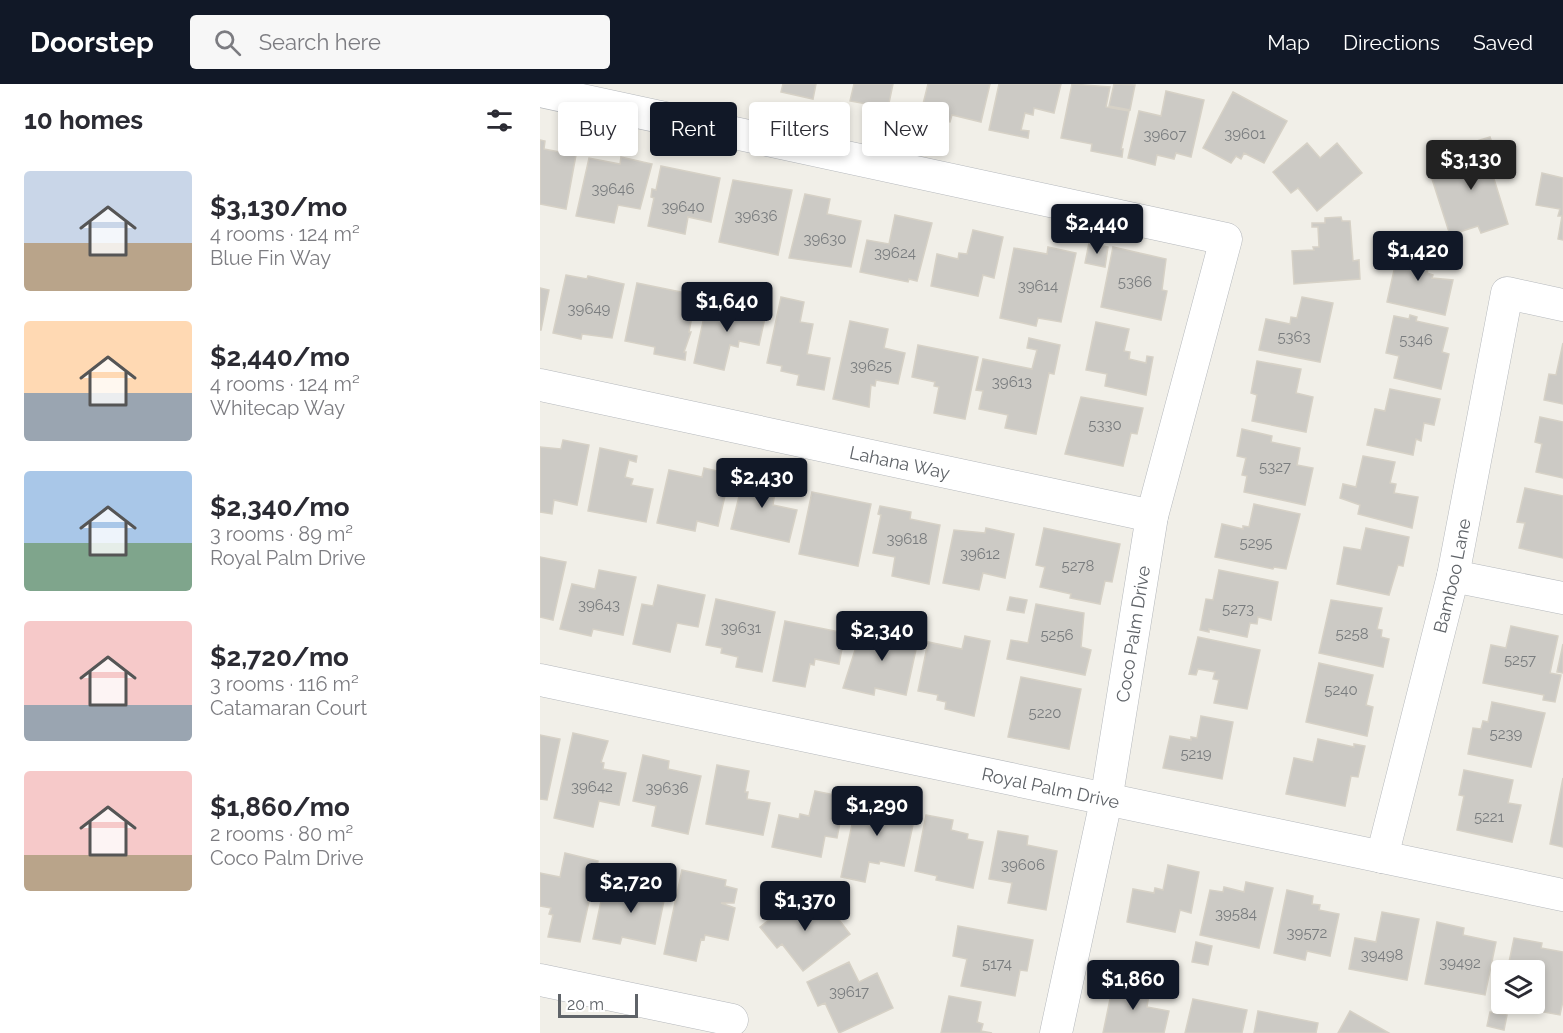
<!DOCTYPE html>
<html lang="en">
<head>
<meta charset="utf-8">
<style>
	body { margin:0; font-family:Raleway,sans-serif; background:#f7f7f7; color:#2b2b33; height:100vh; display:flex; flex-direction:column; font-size:22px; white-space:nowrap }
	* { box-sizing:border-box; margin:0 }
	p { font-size:20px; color:#7c7c81 }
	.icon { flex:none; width:33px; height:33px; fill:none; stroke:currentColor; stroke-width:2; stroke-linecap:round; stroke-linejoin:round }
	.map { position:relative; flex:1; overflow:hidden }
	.drawer { display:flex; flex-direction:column; background:#fff; width:540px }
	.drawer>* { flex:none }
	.hud { position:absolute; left:18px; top:18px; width:570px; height:54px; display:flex; gap:12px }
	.tools { position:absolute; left:951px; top:876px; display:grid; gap:12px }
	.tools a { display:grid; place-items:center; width:54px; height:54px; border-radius:6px; background:#fff; box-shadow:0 3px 9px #0003; font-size:30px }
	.scale { position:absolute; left:18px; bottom:15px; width:80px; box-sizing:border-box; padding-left:6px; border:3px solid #5f6368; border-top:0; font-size:16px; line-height:21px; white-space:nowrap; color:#5f6368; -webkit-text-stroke:4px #fff; paint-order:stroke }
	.price { position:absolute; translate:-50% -51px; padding:0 14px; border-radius:6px; background:#111827; color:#fff; font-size:20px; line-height:39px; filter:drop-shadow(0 2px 3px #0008) }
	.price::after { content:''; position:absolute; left:50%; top:36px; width:18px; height:14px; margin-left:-9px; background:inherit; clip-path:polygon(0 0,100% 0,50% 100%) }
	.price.selected { background:#222; color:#fff }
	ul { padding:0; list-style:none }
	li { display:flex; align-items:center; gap:18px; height:150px; padding:0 24px }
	li span { display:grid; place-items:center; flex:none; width:168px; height:120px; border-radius:6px; color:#555 }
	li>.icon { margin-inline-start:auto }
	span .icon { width:72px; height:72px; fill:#fffc; stroke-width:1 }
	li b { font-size:26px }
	h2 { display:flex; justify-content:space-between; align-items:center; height:72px; padding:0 24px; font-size:26px }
	.tag { padding:0 21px; border-radius:6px; background:#fff; box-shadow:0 3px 9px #0003; font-size:21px; line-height:54px }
	.tag.selected { background:#111827; color:#fff }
	header { display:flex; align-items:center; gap:36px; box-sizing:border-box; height:84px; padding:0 30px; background:#111827; color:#fff }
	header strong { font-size:28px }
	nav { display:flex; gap:33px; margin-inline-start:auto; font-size:21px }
	.search { width:420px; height:54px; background:#f7f7f7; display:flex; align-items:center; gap:15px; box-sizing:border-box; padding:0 21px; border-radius:6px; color:#7c7c81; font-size:22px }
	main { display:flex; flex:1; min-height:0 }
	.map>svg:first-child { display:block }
	.building { fill:#cccac5; stroke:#d6d1c6; stroke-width:1.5 }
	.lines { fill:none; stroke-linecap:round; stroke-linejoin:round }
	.minor-casing { stroke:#b5b8bc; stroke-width:33 }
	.minor { stroke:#fff; stroke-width:32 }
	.labels { text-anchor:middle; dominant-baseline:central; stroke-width:4.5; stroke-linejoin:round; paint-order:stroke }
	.number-label { font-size:15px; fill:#7a7d7f }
	.street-label { font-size:18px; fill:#5f6368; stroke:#fff }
</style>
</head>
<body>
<header>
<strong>Doorstep</strong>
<div class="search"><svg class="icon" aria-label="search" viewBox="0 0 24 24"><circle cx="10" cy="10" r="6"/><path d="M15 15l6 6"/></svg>Search here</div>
<nav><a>Map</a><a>Directions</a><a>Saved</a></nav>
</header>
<main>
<section class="drawer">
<h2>10 homes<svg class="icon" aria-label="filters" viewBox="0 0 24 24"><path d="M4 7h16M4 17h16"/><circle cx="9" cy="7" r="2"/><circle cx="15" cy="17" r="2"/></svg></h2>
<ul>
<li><span style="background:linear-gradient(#c9d6e8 60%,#b9a48a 0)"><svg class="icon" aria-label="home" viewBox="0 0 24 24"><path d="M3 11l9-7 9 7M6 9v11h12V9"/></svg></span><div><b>$3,130/mo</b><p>4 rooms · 124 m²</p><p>Blue Fin Way</p></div></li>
<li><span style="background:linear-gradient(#ffd9b3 60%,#9aa5b1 0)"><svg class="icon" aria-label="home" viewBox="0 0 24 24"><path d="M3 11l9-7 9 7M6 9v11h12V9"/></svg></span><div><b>$2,440/mo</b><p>4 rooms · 124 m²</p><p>Whitecap Way</p></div></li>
<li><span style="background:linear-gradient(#a9c7e8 60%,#7fa58c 0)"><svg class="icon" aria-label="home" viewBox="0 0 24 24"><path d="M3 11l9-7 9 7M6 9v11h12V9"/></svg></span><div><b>$2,340/mo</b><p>3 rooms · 89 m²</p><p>Royal Palm Drive</p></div></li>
<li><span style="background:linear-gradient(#f6c9c9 70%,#9aa5b1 0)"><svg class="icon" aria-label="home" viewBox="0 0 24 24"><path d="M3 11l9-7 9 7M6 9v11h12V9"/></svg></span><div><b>$2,720/mo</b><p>3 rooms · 116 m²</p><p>Catamaran Court</p></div></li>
<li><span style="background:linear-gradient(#f6c9c9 70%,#b9a48a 0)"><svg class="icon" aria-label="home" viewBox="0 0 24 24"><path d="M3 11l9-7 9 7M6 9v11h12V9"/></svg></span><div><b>$1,860/mo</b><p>2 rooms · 80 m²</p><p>Coco Palm Drive</p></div></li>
</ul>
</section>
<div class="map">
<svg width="1023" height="949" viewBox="0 0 1023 949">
	<rect width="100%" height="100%" fill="#f1efe8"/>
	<path class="building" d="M 243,0 L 276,0 L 273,15 L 241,8 Z
		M 314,0 L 353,0 L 348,24 L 310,17 Z
		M 388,0 L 450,0 L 441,38 L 412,31 L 410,38 L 380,32 Z
		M 459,0 L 521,0 L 514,29 L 494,24 L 493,31 L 485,29 L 481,46 L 489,47 L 488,54 L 449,46 Z
		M 532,0 L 570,3 L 566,23 L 589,27 L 581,65 L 583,65 L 582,73 L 551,67 L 552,60 L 521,54 Z
		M 574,0 L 595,1 L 590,26 L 569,22 Z
		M 626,7 L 664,16 L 651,73 L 636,69 L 634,75 L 617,71 L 615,81 L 588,74 L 599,27 L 621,32 Z
		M 693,8 L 747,37 L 724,79 L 704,69 L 701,75 L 696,72 L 691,79 L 663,64 Z
		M 950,53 L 957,74 L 950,76 L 954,95 L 968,140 L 941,149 L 938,142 L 910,151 L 892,95 L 921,85 L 914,64 Z
		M 0,56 L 5,57 L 4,65 L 36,71 L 26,125 L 0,120 Z
		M 767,59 L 780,74 L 797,59 L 822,89 L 777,127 L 758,104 L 751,109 L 733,88 Z
		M 81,73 L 112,80 L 100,125 L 78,121 L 74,139 L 36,132 L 49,74 L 80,80 Z
		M 121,82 L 180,94 L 171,138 L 148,133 L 145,150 L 108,142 L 114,114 L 111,113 L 112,105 L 116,106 Z
		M 1002,89 L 1023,94 L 1023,156 L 1018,155 L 1022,132 L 1018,132 L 1020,125 L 996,121 Z
		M 193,96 L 252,106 L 238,171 L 179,158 Z
		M 265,110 L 290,115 L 287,130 L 321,137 L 311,183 L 249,174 Z
		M 355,131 L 392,139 L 377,197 L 369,195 L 368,198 L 320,188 L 327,156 L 349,160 Z
		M 801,133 L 802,137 L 810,137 L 813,177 L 819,176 L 820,195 L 754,200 L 752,167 L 774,166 L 773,163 L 779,163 L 778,143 L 772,143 L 772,139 L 785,139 L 785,134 Z
		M 433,146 L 463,153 L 454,194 L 443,191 L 438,212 L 391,202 L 397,170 L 418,175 L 419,169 L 427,170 Z
		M 549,159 L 568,163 L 565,183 L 545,179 Z
		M 860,159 L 892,167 L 887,189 L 893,191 L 892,194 L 913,196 L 905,231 L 847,218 Z
		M 508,163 L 536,169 L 521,238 L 498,234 L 496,242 L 460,234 L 474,164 L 507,170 Z
		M 573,163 L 626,175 L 622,206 L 627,207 L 621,236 L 561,223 Z
		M 26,191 L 47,195 L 48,192 L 84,200 L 72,254 L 42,250 L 41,255 L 13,249 Z
		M 97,199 L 156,211 L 149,248 L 151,248 L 144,268 L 146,268 L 145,276 L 114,270 L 115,263 L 85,257 Z
		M 0,204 L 9,206 L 1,246 L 0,246 Z
		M 241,213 L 264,218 L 260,238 L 273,240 L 267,270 L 290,274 L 284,306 L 257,301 L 259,291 L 241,287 L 242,282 L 227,279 Z
		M 762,213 L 793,219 L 780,278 L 719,266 L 726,235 L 750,240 L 751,233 L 757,234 Z
		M 167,219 L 226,229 L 219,261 L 199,257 L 198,263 L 190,261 L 184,286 L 154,279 Z
		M 870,231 L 877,233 L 876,237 L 908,244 L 902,268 L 909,270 L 901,305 L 854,294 L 859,272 L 846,269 L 854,232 L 869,235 Z
		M 310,237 L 348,245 L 344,264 L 365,269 L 358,300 L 336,296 L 335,302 L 331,301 L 329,323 L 293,315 Z
		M 556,238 L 589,245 L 584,267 L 590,268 L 589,275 L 606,279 L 607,272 L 613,273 L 606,311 L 565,302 L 567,290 L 546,286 Z
		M 489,254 L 520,261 L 514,290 L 509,289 L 496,350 L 465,344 L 468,331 L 439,325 L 443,307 L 436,306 L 443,275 L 492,285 L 497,266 L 487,264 Z
		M 1023,259 L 1023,320 L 1004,316 L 1009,290 L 1016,291 Z
		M 378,261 L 438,273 L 425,335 L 394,329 L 399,303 L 394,302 L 395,298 L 372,293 Z
		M 717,277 L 761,285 L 756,309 L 773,313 L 766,348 L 712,337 L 717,311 L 711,309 Z
		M 850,305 L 900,315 L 894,341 L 884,339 L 881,357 L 876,355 L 873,371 L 827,361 L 835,325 L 845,327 Z
		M 541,313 L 603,324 L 597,350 L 591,349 L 583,382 L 525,370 Z
		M 1000,333 L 1023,338 L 1023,394 L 996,388 L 1002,360 L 995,358 Z
		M 702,345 L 732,352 L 731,358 L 760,364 L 757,381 L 773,384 L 765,421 L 704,408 L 707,392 L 702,391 L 706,374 L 697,372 Z
		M 23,356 L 49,361 L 37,421 L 14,416 L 12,430 L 0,428 L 0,363 L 21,365 Z
		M 60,364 L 97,372 L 96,378 L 89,376 L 85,393 L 93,395 L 91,401 L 113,405 L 106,438 L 48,427 Z
		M 823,372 L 855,378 L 850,399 L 856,400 L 854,409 L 878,413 L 872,444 L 818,430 L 820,421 L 800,414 L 803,400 L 816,403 Z
		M 164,384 L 190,390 L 178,442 L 157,437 L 155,447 L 117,439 L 129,386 L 162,393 Z
		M 202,387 L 237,394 L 233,421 L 257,426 L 249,458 L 191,445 L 204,392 L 201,391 Z
		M 985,404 L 1023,412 L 1023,474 L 979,464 L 985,439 L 977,438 Z
		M 272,408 L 331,420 L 318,482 L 259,470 Z
		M 714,420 L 760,430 L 746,485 L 734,483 L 733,485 L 675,473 L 682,440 L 703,445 L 703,442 L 709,443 Z
		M 340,422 L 371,428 L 370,435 L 400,441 L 389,500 L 352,492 L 355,473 L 333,469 L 341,431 L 338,430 Z
		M 446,444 L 474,450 L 465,494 L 443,489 L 439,506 L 403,499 L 414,446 L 445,449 Z
		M 504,444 L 580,460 L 572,498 L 565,497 L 560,520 L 530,514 L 531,510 L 500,503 L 505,483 L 496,481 Z
		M 826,444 L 869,453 L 863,482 L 858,481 L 849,511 L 797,500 L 804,463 L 821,466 Z
		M 0,473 L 26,478 L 13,536 L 0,533 Z
		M 59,486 L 96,493 L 83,551 L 53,545 L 51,552 L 20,545 L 32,500 L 55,505 Z
		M 679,486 L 738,498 L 731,536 L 718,533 L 717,540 L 710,539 L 707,553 L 669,545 L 669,548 L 660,546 L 666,515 L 673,516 Z
		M 118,501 L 165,511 L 158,543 L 137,539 L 130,568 L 93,560 L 102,520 L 113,522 Z
		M 470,513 L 487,516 L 484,529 L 467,526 Z
		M 176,515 L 235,528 L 222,588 L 196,583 L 198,573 L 181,569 L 182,564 L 166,561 Z
		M 791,516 L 842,524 L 837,545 L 842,546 L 841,553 L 849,555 L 843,583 L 779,569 Z
		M 496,520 L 544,529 L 541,563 L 551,566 L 545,591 L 467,575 L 471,556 L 488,559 Z
		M 245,537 L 305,549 L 299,580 L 275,575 L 274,581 L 270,580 L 265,603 L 233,597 Z
		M 971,542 L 1018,552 L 1010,589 L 1021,591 L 1015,618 L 1003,616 L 1004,611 L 943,599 L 951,561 L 966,564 Z
		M 322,544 L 341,548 L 342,545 L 358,548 L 359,545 L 371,547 L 371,551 L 379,552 L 366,611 L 335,604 L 334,611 L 303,604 Z
		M 425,552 L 450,557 L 434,632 L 405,625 L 406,618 L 397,616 L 398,611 L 378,607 L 388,558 L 422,565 Z
		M 658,553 L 720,566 L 707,625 L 674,619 L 679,596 L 673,595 L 675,588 L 658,585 L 656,591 L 649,590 Z
		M 1023,560 L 1023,589 L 1017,588 Z
		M 779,579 L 833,591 L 826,621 L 833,623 L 827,652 L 766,638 Z
		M 481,593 L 541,605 L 529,665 L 468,653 Z
		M 952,618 L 1005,629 L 991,683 L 928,670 L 933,644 L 941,645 L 943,637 L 948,638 Z
		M 661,632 L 693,638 L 682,695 L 623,684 L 630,652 L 651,656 L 651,653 L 657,654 Z
		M 33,649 L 68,657 L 61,678 L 64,679 L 63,685 L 86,689 L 79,721 L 59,717 L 53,743 L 14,734 Z
		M 0,651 L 20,655 L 7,716 L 0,715 Z
		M 778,655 L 814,663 L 814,660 L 825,662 L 818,693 L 811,692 L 805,722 L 746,710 L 754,674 L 773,678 Z
		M 103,671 L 129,677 L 128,685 L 161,692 L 148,750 L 112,742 L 116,722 L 93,717 Z
		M 177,681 L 209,687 L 205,708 L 208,708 L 207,715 L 230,719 L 223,751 L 166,740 Z
		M 924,686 L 973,696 L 968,719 L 981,721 L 972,758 L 917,746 L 924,712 L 919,711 Z
		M 1023,694 L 1023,763 L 1010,760 Z
		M 275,707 L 305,713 L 297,754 L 285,752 L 281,773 L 232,763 L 239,731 L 259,735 L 260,730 L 269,732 Z
		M 318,712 L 376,727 L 364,782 L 340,777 L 339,780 L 329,778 L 325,798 L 301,793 Z
		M 386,731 L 413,736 L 411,746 L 428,750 L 427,755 L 443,758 L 433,804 L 396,796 L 397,792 L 375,787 Z
		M 458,747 L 488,752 L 487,761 L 517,767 L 506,826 L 468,819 L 472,799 L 449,795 Z
		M 25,769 L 58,777 L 40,858 L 8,853 L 13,831 L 9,830 L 11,824 L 0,822 L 0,789 L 20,793 Z
		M 628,781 L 659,788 L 651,829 L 640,826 L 635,848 L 587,838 L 593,805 L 614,809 L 615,804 L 623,806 Z
		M 142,786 L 186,796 L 185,802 L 197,805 L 194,819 L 181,819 L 195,824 L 188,856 L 165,851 L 164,856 L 161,855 L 156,877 L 124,870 Z
		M 90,794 L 127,802 L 115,860 L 82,853 L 80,860 L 53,855 L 63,808 L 86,813 Z
		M 706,798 L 733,804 L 719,864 L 660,851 L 670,806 L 683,808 L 684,803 L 704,808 Z
		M 747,806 L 773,812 L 772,820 L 780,821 L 779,826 L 799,830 L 790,872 L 767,867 L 765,876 L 734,869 Z
		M 257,814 L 272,832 L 287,820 L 310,850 L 263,887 L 242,860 L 237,864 L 220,843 Z
		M 842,828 L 879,835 L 867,896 L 809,885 L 815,854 L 836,858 Z
		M 897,838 L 924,844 L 923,851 L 956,858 L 945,911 L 885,900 Z
		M 418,842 L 493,856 L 487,887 L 480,886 L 475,912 L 421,902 L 427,875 L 413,872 Z
		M 974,854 L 1002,859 L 1001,864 L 1023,868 L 1023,917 L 1020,931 L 987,925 L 986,929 L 954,922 L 962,887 L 962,920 L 994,920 L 994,886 L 962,886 L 962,883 L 968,883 Z
		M 656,858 L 672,862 L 668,881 L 652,878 Z
		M 309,878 L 319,898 L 337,889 L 353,924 L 299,949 L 285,919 L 278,922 L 267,898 Z
		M 574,896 L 610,903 L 607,923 L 629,927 L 624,949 L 563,949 Z
		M 409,912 L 441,918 L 437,938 L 443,940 L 441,947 L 452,949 L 401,949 Z
		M 653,915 L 707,926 L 702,949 L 645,949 Z
		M 718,927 L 778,939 L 776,949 L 714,949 Z
		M 810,927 L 849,949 L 798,949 Z
		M 950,928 L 967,931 L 964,946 L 947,942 Z"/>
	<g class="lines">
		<defs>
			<g id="minor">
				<path d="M 0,7 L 686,155 L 612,432 L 566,717 L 516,949"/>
				<path id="s1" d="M 0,301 L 612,432"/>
				<path d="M 913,492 L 1023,514"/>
				<path id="s2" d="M 0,596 L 1023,811"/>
				<path id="s3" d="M 842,773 L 913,492 L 967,209 L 1023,221"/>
				<path d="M 0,896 L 192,936"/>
			</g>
		</defs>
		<use href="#minor" class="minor-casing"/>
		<use href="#minor" class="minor"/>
	</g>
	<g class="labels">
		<g class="number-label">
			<text x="705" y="50">39601</text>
			<text x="625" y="51">39607</text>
			<text x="73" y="105">39646</text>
			<text x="143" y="123">39640</text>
			<text x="216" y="132">39636</text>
			<text x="285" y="155">39630</text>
			<text x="355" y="169">39624</text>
			<text x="595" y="198">5366</text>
			<text x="498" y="202">39614</text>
			<text x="49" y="225">39649</text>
			<text x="754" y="253">5363</text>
			<text x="876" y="256">5346</text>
			<text x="331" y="282">39625</text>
			<text x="472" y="298">39613</text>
			<text x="565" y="341">5330</text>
			<text x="735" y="383">5327</text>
			<text x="367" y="455">39618</text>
			<text x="716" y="459">5295</text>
			<text x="440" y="470">39612</text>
			<text x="538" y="482">5278</text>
			<text x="59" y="521">39643</text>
			<text x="698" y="525">5273</text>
			<text x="201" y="544">39631</text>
			<text x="812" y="550">5258</text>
			<text x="517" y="551">5256</text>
			<text x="980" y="576">5257</text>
			<text x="801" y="606">5240</text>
			<text x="505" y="629">5220</text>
			<text x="966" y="650">5239</text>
			<text x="656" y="670">5219</text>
			<text x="52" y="703">39642</text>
			<text x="127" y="704">39636</text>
			<text x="949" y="733">5221</text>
			<text x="483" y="781">39606</text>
			<text x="696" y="830">39584</text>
			<text x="767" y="849">39572</text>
			<text x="842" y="871">39498</text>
			<text x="920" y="879">39492</text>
			<text x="457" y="880">5174</text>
			<text x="309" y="908">39617</text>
		</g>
		<g class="street-label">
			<text stroke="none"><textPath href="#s1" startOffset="368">Lahana Way</textPath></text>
			<text stroke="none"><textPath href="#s3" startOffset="290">Bamboo Lane</textPath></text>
			<text transform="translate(593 550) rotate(-81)">Coco Palm Drive</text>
			<text stroke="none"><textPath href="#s2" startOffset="522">Royal Palm Drive</textPath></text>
		</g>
	</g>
</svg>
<div class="tools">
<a><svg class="icon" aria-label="layers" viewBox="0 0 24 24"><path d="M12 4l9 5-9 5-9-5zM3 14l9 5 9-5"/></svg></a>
</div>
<div class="scale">20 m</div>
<b class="price selected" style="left:931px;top:107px">$3,130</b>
<b class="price" style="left:557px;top:171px">$2,440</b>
<b class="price" style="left:878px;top:198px">$1,420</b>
<b class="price" style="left:187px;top:249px">$1,640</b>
<b class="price" style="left:222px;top:425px">$2,430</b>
<b class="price" style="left:342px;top:578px">$2,340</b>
<b class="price" style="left:337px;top:753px">$1,290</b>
<b class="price" style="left:91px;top:830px">$2,720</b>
<b class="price" style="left:265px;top:848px">$1,370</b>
<b class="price" style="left:593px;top:927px">$1,860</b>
<div class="hud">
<a class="tag">Buy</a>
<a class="tag selected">Rent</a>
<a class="tag">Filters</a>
<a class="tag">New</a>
</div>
</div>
</main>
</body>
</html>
